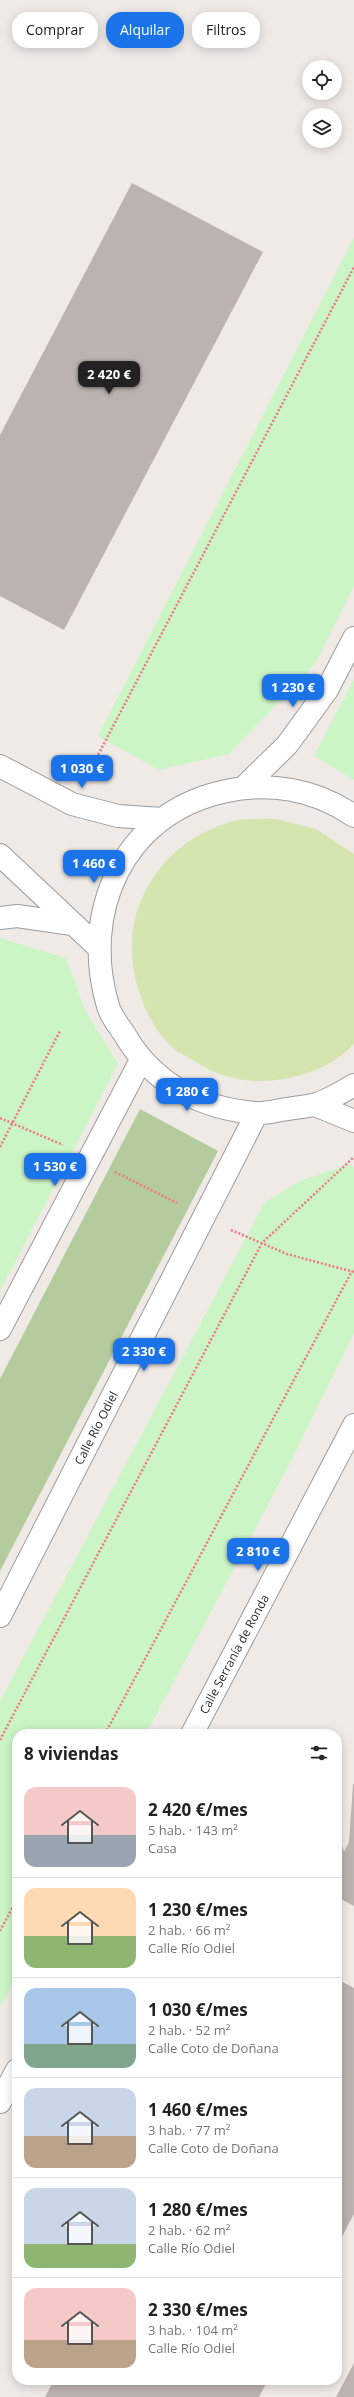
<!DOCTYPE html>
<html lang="es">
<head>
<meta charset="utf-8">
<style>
	body { margin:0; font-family:"Open Sans",sans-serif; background:#f2f2f2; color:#222; height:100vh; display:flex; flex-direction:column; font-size:15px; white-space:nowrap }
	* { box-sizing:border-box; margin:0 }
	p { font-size:13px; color:#767676 }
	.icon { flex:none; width:22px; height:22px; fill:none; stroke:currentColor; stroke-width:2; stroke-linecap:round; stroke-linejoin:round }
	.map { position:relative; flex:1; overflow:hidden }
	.sheet { position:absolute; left:12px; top:1729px; width:330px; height:656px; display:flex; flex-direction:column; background:#fff; border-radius:16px; box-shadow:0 2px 10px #0003 }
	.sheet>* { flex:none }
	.top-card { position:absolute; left:12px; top:12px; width:330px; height:36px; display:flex; gap:8px }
	.controls { position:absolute; left:302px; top:60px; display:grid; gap:8px }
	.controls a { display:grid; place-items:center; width:40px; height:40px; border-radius:50%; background:#fff; box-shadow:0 2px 10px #0003; font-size:20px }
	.price { position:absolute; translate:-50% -34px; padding:0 9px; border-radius:8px; background:#1a73e8; color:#fff; font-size:13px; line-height:26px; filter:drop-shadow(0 1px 2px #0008) }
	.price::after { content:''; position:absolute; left:50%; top:24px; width:12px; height:9px; margin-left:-6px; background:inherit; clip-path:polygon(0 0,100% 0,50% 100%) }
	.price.selected { background:#222; color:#fff }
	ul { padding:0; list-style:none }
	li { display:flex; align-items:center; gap:12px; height:100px; padding:0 12px }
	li+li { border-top:1px solid #e0e0e0 }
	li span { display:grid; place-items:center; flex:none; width:112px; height:80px; border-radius:12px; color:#555 }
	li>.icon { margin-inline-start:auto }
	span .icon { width:48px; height:48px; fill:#fffc; stroke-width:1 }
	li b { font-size:17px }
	h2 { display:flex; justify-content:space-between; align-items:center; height:48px; padding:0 12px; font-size:17px }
	.pill { padding:0 14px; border-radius:16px; background:#fff; box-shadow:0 2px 10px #0003; font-size:14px; line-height:36px }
	.pill.selected { background:#1a73e8; color:#fff }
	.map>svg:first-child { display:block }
	.grass { fill:#d5e5af }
	.forest { fill:#b4cb9d }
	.park { fill:#ccf5c6 }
	.building { fill:#bcb2af }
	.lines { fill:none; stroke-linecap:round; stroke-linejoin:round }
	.minor-casing { stroke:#9c9c9c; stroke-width:24 }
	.path { stroke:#ef7683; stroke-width:2.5; stroke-dasharray:2 2; stroke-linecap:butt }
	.minor { stroke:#fff; stroke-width:22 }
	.labels { text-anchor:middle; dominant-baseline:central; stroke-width:4; stroke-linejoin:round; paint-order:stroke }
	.street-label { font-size:12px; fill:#1f1f1f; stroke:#fff }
</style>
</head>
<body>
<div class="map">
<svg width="354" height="2397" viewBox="0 0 354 2397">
	<rect width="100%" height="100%" fill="#efeae6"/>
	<path class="grass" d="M 276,819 L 316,829 L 354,854 L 354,1044 C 333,1066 306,1076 277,1080 C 246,1084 219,1077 194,1061 C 187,1056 179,1053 173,1048 C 158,1035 147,1015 141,997 C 112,920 155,842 234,821 C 247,818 263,819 276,819 Z"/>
	<path class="forest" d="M 140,1109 L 218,1151 L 0,1571 L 0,1379 Z"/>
	<path class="park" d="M 354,238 L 354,586 L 315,664 L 229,754 L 159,770 L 98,736 Z
		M 354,679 L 354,780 L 314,756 Z
		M 0,938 L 66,958 L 85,1010 L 118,1064 L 0,1291 Z
		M 350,1164 L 354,1168 L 354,1333 L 289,1465 L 146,1734 L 17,1734 L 17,1976 L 0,2008 L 0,1701 L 265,1202 L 300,1181 Z"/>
	<path class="building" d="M 132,183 L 263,252 L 64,630 L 0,596 L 0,435 Z
		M 353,1784 L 354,1784 L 354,1906 L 337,1897 L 337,1829 L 344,1852 L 349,1842 Z
		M 337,1979 L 354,1988 L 354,2214 L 337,2246 Z
		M 354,2363 L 354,2397 L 336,2397 Z
		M 54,2380 L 268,2380 L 259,2397 L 45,2397 Z"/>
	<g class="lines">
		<defs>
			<path id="minor" d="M 0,766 L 72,804 L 118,816 L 162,819
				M 245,786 L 287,745 L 327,690 L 354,638
				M 354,816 C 315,789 268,781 222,792 C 123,815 80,912 108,1006 C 111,1018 122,1029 128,1040 C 156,1085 203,1109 256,1113 C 266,1114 278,1110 288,1109 C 297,1107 307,1107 316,1104 C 329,1100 342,1092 354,1085
				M 0,855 L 98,947
				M 0,918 L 17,916 L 72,924
				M 315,1105 L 354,1121
				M 0,1329 L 141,1060
				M 0,1616 L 257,1113
				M 192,1734 L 354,1425
				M 0,2102 L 17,2070"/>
		</defs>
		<use href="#minor" class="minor-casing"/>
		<path class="path" d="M 87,776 L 354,267
			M 0,1118 L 63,1145
			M 0,1147 L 60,1031
			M 115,1172 L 177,1203
			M 231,1230 L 287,1254 L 354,1272
			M 105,1734 L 352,1271
			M 0,1740 L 262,1243 L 354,1157
			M 0,1931 L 17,1899"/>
		<use href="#minor" class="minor"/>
	</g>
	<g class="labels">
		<g class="street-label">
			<text transform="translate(96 1428) rotate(-63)">Calle Río Odiel</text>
			<text transform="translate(234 1654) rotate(-62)">Calle Serranía de Ronda</text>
		</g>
	</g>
</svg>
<div class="controls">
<a><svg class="icon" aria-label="locate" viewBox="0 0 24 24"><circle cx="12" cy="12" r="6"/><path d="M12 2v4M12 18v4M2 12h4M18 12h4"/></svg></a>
<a><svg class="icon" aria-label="layers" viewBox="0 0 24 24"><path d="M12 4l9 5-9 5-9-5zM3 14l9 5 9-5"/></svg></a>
</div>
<b class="price selected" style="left:109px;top:395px">2 420 €</b>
<b class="price" style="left:293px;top:708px">1 230 €</b>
<b class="price" style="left:82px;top:789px">1 030 €</b>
<b class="price" style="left:94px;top:884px">1 460 €</b>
<b class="price" style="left:187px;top:1112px">1 280 €</b>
<b class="price" style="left:55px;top:1187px">1 530 €</b>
<b class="price" style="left:144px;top:1372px">2 330 €</b>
<b class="price" style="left:258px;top:1572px">2 810 €</b>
<div class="top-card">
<a class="pill">Comprar</a>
<a class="pill selected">Alquilar</a>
<a class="pill">Filtros</a>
</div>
<section class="sheet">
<h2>8 viviendas<svg class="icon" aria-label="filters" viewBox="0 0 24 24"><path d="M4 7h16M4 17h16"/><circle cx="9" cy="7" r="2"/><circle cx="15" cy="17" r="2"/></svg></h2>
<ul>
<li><span style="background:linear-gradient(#f6c9c9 60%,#9aa5b1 0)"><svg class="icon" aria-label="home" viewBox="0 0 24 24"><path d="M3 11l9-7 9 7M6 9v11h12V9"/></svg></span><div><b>2 420 €/mes</b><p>5 hab. · 143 m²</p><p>Casa</p></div></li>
<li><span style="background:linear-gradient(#ffd9b3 60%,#8fb573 0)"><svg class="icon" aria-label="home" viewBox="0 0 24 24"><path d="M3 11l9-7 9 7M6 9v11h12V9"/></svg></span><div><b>1 230 €/mes</b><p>2 hab. · 66 m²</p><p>Calle Río Odiel</p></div></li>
<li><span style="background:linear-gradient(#a9c7e8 70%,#7fa58c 0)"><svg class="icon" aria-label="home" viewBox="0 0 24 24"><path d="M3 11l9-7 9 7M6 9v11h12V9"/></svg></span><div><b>1 030 €/mes</b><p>2 hab. · 52 m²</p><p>Calle Coto de Doñana</p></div></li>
<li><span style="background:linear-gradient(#c9d6e8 60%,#b9a48a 0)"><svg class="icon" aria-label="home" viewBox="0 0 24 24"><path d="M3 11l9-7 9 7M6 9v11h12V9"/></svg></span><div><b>1 460 €/mes</b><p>3 hab. · 77 m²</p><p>Calle Coto de Doñana</p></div></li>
<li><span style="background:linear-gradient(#c9d6e8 70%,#8fb573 0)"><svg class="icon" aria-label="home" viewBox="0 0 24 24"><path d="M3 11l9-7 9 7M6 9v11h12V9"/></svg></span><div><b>1 280 €/mes</b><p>2 hab. · 62 m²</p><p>Calle Río Odiel</p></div></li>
<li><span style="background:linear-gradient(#f6c9c9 65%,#b9a48a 0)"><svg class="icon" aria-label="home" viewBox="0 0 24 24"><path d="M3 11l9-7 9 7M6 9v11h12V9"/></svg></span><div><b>2 330 €/mes</b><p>3 hab. · 104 m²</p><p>Calle Río Odiel</p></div></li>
</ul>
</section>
</div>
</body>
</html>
